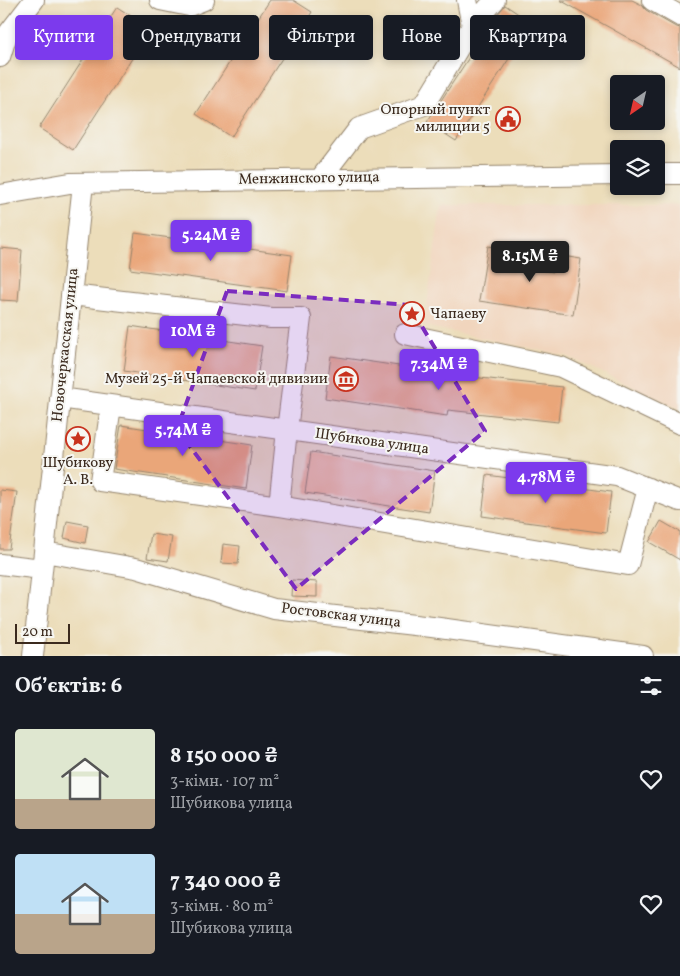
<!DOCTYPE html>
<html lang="uk">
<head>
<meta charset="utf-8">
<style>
	body { margin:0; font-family:Vollkorn,serif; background:#242831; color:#f1f3f6; height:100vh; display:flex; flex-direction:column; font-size:19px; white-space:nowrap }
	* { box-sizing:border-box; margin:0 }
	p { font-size:16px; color:#9ea1a6 }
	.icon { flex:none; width:28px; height:28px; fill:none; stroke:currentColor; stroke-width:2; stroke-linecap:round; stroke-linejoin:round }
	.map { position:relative; height:656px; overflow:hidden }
	.details { display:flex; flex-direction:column; background:#171b24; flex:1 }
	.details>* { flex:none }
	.banner { position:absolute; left:15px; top:15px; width:650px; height:45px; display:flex; gap:10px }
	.needle { width:32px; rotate:214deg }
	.tools { position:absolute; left:610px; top:75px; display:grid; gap:10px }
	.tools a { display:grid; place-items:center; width:55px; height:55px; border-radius:5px; background:#171b24; box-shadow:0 2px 8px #0003; font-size:25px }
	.scale { position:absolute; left:15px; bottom:12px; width:55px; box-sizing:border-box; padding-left:5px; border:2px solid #3b2a1e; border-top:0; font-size:14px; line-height:18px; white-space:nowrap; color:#3b2a1e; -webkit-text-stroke:4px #f6f6f2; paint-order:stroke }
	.price { position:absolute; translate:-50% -42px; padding:0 11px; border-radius:5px; background:#7c3aed; color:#fff; font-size:16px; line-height:32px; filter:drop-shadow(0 1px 2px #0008) }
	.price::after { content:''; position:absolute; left:50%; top:30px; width:15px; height:11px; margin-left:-8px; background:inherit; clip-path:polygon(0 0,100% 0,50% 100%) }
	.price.selected { background:#222; color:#fff }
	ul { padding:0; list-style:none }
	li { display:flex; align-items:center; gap:15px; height:125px; padding:0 15px }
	li span { display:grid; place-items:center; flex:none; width:140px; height:100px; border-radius:5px; color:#555 }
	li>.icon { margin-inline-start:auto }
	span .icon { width:60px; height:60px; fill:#fffc; stroke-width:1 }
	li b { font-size:21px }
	h2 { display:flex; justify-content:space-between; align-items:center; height:60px; padding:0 15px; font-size:21px }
	.tag { padding:0 18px; border-radius:5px; background:#171b24; box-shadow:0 2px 8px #0003; font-size:18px; line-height:45px }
	.tag.selected { background:#7c3aed; color:#fff }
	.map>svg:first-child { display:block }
	.built { fill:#f1d5bd }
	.building { fill:#eaa679 }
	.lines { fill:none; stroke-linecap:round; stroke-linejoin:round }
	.minor-casing { stroke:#94846c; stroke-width:22 }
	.minor { stroke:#fff; stroke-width:20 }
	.marked { fill:#7b2cbf; fill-opacity:0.2; stroke:#7b2cbf; stroke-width:4; stroke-dasharray:10 6; stroke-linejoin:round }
	.labels { text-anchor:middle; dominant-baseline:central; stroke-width:4; stroke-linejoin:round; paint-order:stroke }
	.poi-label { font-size:15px; fill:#3b2a1e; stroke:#f6f6f2; text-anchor:end }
	.street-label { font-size:15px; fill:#3b2a1e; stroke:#f6f6f2 }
</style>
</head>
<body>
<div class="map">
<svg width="680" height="656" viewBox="0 0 680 656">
	<rect width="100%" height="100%" fill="#f6f6f2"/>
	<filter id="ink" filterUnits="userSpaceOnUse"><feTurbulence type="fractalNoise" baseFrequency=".02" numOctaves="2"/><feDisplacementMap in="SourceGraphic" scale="10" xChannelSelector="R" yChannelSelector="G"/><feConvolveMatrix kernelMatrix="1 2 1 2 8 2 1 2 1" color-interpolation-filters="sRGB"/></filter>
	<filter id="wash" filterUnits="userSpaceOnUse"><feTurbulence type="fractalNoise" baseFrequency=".0096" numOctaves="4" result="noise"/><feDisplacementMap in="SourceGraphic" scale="20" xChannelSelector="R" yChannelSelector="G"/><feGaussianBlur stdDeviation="1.12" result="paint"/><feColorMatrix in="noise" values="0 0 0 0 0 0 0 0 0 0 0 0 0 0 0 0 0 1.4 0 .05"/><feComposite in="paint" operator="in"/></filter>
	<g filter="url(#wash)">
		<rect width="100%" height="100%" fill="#ecddba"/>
		<path class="built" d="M 441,205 L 680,205 L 680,409 L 567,356 L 424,326 Z"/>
		<g id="blocks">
			<path class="building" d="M 270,0 L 293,0 L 312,12 L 231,137 L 196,114 Z
				M 560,0 L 632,0 L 642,5 L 646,10 L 674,26 L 680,28 L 680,67 Z
				M 505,5 L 532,23 L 456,141 L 427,122 L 494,19 Z
				M 117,7 L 151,29 L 73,150 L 39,128 Z
				M 135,233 L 292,255 L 287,291 L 130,269 Z
				M 488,246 L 512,250 L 510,265 L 553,272 L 556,255 L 581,259 L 573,315 L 479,301 Z
				M 0,248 L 22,250 L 18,301 L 0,300 Z
				M 130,326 L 262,346 L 255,391 L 124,371 Z
				M 331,356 L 453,374 L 453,375 L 562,387 L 558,422 L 448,410 L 447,416 L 325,398 Z
				M 121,425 L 252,445 L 246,489 L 114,469 Z
				M 311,452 L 435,471 L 429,512 L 305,493 Z
				M 487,475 L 611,492 L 606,533 L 482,516 Z
				M 0,490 L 17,492 L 9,549 L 0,549 Z
				M 67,521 L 88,525 L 85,543 L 64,538 Z
				M 661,521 L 680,532 L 680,560 L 649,542 Z
				M 151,534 L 172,537 L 168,561 L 147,558 Z
				M 223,544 L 240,546 L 238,564 L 221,563 Z
				M 292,580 L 317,582 L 317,597 L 291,596 Z"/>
		</g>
	</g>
	<g filter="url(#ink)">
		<use href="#blocks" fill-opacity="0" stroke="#94846c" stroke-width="1"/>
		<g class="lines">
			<defs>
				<path id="minor" d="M 160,0 L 189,6 L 204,0
					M 652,0 L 680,16
					M 472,26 L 495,0
					M 0,57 L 7,35 L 34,0
					M 656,174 L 680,174
					M 320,179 L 359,128 L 424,105 L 472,26 L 467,0
					M 0,195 L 70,183 L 619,175
					M 71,295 L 271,318 L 301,318 L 287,430 L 279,506 L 100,481 L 111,406
					M 405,334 L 561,367 L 680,424
					M 60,398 L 617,476 L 680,501
					M 279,506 L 628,565 L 648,488
					M 44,552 L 136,568 L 274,609 L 432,627 L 643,656
					M 0,564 L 42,569
					M 33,656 L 83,183"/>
			</defs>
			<use href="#minor" class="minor-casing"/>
			<use href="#minor" class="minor"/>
		</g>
	</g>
	<path class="marked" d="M 227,291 L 409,305 L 485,431 L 296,589 L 177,429 Z"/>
	<defs>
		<symbol id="civic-ring" viewBox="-11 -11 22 22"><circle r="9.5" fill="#f6f6f2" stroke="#c8321e" stroke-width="1.5"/><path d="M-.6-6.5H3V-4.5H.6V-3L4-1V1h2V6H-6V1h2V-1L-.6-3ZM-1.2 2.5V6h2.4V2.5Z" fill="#c8321e"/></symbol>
		<symbol id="sight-ring" viewBox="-11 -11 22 22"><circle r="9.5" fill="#f6f6f2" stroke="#c8321e" stroke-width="1.5"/><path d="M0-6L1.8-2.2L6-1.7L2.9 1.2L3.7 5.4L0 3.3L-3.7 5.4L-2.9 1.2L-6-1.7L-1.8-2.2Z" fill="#c8321e"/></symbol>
		<symbol id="museum-ring" viewBox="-11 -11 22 22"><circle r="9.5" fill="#f6f6f2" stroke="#c8321e" stroke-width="1.5"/><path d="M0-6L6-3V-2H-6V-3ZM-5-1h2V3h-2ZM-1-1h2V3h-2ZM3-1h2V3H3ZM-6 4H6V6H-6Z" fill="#c8321e"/></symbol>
	</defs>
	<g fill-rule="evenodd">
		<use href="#civic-ring" x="494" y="105" width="28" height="28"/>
		<use href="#sight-ring" x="398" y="300" width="28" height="28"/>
		<use href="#museum-ring" x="332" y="365" width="28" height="28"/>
		<use href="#sight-ring" x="64" y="425" width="28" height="28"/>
	</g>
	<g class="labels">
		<g class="poi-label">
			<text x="490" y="110">Опорный пункт<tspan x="490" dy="17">милиции 5</tspan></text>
			<text x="430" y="314" text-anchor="start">Чапаеву</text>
			<text x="328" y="379">Музей 25-й Чапаевской дивизии</text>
			<text x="78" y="463" text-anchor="middle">Шубикову<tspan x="78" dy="17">А. В.</tspan></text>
		</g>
		<g class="street-label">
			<text transform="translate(309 179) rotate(-1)">Менжинского улица</text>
			<text transform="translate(66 345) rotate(-84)">Новочеркасская улица</text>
			<text transform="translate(372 442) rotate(8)">Шубикова улица</text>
			<text transform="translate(341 616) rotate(7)">Ростовская улица</text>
		</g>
	</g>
</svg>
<div class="tools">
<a><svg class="needle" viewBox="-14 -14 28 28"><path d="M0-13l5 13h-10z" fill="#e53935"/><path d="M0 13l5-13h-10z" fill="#9ea1a6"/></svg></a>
<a><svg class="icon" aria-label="layers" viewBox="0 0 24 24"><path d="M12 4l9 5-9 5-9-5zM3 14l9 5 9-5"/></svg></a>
</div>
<div class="scale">20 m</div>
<b class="price" style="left:211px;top:262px">5.24M ₴</b>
<b class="price selected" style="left:530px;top:283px">8.15M ₴</b>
<b class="price" style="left:193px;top:358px">10M ₴</b>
<b class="price" style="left:439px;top:391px">7.34M ₴</b>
<b class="price" style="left:183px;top:457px">5.74M ₴</b>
<b class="price" style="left:546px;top:504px">4.78M ₴</b>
<div class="banner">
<a class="tag selected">Купити</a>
<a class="tag">Орендувати</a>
<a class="tag">Фільтри</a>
<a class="tag">Нове</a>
<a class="tag">Квартира</a>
</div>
</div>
<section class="details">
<h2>Об’єктів: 6<svg class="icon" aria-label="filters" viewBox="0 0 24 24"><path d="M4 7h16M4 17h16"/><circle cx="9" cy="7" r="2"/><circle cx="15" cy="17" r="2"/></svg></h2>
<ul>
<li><span style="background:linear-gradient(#dfe7d0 70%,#b9a48a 0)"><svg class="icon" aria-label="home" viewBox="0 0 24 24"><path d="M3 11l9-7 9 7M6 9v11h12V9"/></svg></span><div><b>8 150 000 ₴</b><p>3-кімн. · 107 m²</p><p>Шубикова улица</p></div><svg class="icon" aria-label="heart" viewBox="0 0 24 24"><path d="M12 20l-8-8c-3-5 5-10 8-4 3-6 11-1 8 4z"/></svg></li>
<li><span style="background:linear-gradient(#bfe0f5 60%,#b9a48a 0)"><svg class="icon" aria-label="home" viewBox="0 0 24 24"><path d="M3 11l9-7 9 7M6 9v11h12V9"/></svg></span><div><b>7 340 000 ₴</b><p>3-кімн. · 80 m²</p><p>Шубикова улица</p></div><svg class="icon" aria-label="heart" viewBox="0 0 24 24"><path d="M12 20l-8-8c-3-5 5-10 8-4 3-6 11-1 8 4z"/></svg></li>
</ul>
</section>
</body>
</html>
